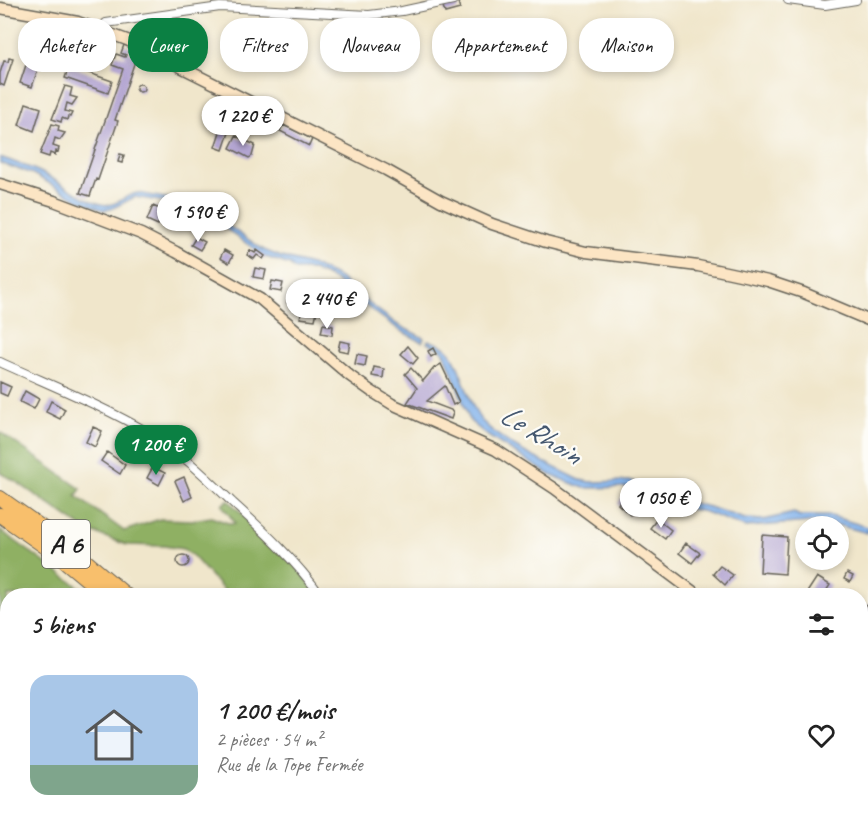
<!DOCTYPE html>
<html lang="fr">
<head>
<meta charset="utf-8">
<style>
	body { margin:0; font-family:Caveat,sans-serif; background:#f2f2f2; color:#222; height:100vh; display:flex; flex-direction:column; font-size:22px; white-space:nowrap }
	* { box-sizing:border-box; margin:0 }
	p { font-size:20px; color:#767676 }
	.icon { flex:none; width:33px; height:33px; fill:none; stroke:currentColor; stroke-width:2; stroke-linecap:round; stroke-linejoin:round }
	.map { position:relative; flex:1; overflow:hidden }
	.sheet { position:absolute; left:0px; top:588px; width:868px; height:236px; display:flex; flex-direction:column; background:#fff; border-radius:24px 24px 0 0; box-shadow:0 3px 9px #0003 }
	.sheet>* { flex:none }
	.hud { position:absolute; left:18px; top:18px; width:832px; height:54px; display:flex; gap:12px }
	.fabs { position:absolute; left:795px; top:516px; display:grid; gap:12px }
	.fabs a { display:grid; place-items:center; width:54px; height:54px; border-radius:50%; background:#fff; box-shadow:0 3px 9px #0003; font-size:30px }
	.price { position:absolute; translate:-50% -51px; padding:0 14px; border-radius:21px; background:#fff; color:#222; font-size:20px; line-height:39px; filter:drop-shadow(0 2px 3px #0008) }
	.price::after { content:''; position:absolute; left:50%; top:36px; width:18px; height:14px; margin-left:-9px; background:inherit; clip-path:polygon(0 0,100% 0,50% 100%) }
	.price.on { background:#0b8043; color:#fff }
	ul { padding:0; list-style:none }
	li { display:flex; align-items:center; gap:18px; height:150px; padding:0 30px }
	li+li { border-top:2px solid #e0e0e0 }
	li span { display:grid; place-items:center; flex:none; width:168px; height:120px; border-radius:18px; color:#555 }
	li>.icon { margin-inline-start:auto }
	span .icon { width:72px; height:72px; fill:#fffc; stroke-width:1 }
	li b { font-size:26px }
	h2 { display:flex; justify-content:space-between; align-items:center; height:72px; padding:0 30px; font-size:26px }
	.chip { padding:0 21px; border-radius:24px; background:#fff; box-shadow:0 3px 9px #0003; font-size:21px; line-height:54px }
	.chip.on { background:#0b8043; color:#fff }
	.map>svg:first-child { display:block }
	.forest { fill:#8fb063; stroke:#566640; stroke-width:1.5 }
	.water { fill:#7fb0eb; stroke:#4e6684; stroke-width:1.5 }
	.building { fill:#b4a6d2 }
	.lines { fill:none; stroke-linecap:round; stroke-linejoin:round }
	.street-casing { stroke:#666359; stroke-width:10 }
	.secondary-casing { stroke:#666359; stroke-width:13 }
	.highway-casing { stroke:#666359; stroke-width:16 }
	.street { stroke:#fff; stroke-width:8 }
	.secondary { stroke:#fce5c4; stroke-width:10 }
	.highway { stroke:#f8bf6c; stroke-width:14 }
	.labels { text-anchor:middle; dominant-baseline:central; stroke-width:4.5; stroke-linejoin:round; paint-order:stroke }
	.shield { fill:#fdfcf7; stroke:#605f5e; stroke-width:1.5 }
	.shield-label { font-size:27px; font-weight:bold; fill:#1c1c1c }
	.water-label { font-size:30px; font-style:italic; fill:#44576f; stroke:#fdfcf7 }
</style>
</head>
<body>
<div class="map">
<svg width="868" height="823" viewBox="0 0 868 823">
	<rect width="100%" height="100%" fill="#fdfcf7"/>
	<filter id="ink" filterUnits="userSpaceOnUse"><feTurbulence type="fractalNoise" baseFrequency=".0167" numOctaves="2"/><feDisplacementMap in="SourceGraphic" scale="12" xChannelSelector="R" yChannelSelector="G"/><feConvolveMatrix kernelMatrix="1 2 1 2 8 2 1 2 1" color-interpolation-filters="sRGB"/></filter>
	<filter id="wash" filterUnits="userSpaceOnUse"><feTurbulence type="fractalNoise" baseFrequency=".008" numOctaves="4" result="noise"/><feDisplacementMap in="SourceGraphic" scale="24" xChannelSelector="R" yChannelSelector="G"/><feGaussianBlur stdDeviation="1.35" result="paint"/><feColorMatrix in="noise" values="0 0 0 0 0 0 0 0 0 0 0 0 0 0 0 0 0 1.4 0 .05"/><feComposite in="paint" operator="in"/></filter>
	<g filter="url(#wash)">
		<rect width="100%" height="100%" fill="#f0e6cb"/>
		<path class="forest" d="M 0,432 L 81,489 L 76,496 L 124,531 L 160,519 L 193,520 L 211,517 L 231,524 L 235,523 L 222,505 L 228,500 L 302,573 L 318,595 L 228,595 L 193,556 L 183,549 L 164,546 L 127,545 L 86,530 L 15,481 L 0,473 Z
			M 0,530 L 90,595 L 8,596 L 8,816 L 260,816 L 263,823 L 0,823 Z
			M 324,816 L 356,816 L 358,823 L 327,823 Z"/>
		<path class="water" d="M 0,157 C 13,162 27,166 40,172 C 57,180 89,204 107,205 C 118,205 127,194 138,193 L 196,204 L 264,250 L 281,257 L 315,266 L 340,278 L 358,295 L 398,325 L 424,338 L 422,342 L 401,331 L 354,297 L 335,280 L 313,270 L 295,270 L 290,265 L 266,257 L 195,207 L 135,197 L 111,209 L 103,210 L 77,199 L 33,174 L 0,163 Z
			M 428,340 C 433,342 441,344 445,347 C 462,361 467,404 482,421 C 508,448 547,463 580,480 L 590,482 L 632,481 L 667,497 L 709,507 L 745,519 L 763,520 L 794,513 L 800,516 L 831,516 L 868,527 L 868,533 L 830,523 L 810,522 L 745,527 L 705,512 L 668,504 L 635,487 L 584,488 L 550,475 L 488,436 L 470,421 L 445,354 L 441,349 L 427,343 Z"/>
		<g id="blocks">
			<path class="building" d="M 458,2 L 460,9 L 445,13 L 443,6 Z
				M 41,32 L 59,38 L 57,48 L 48,45 L 46,47 L 38,42 Z
				M 124,45 L 130,47 L 128,52 L 137,55 L 115,120 L 118,121 L 98,180 L 96,179 L 90,196 L 80,193 L 123,69 L 112,65 L 116,54 L 125,57 L 126,55 L 121,53 Z
				M 9,58 L 13,59 L 4,86 L 0,84 L 0,73 L 4,61 L 8,62 Z
				M 27,62 L 39,66 L 32,87 L 20,83 Z
				M 69,66 L 112,81 L 108,93 L 65,78 Z
				M136 88a4 4 0 1 1 8 0a4 4 0 1 1-8 0Z
				M 65,86 L 72,88 L 70,96 L 77,98 L 72,105 L 67,103 L 65,111 L 72,113 L 70,117 L 68,116 L 67,120 L 62,118 L 61,122 L 52,119 Z
				M 231,99 L 270,118 L 264,129 L 255,124 L 253,128 L 247,125 L 250,120 L 241,115 L 239,120 L 234,118 L 223,150 L 215,147 Z
				M 26,103 L 41,108 L 34,131 L 19,125 Z
				M 52,124 L 59,126 L 58,131 L 65,133 L 60,140 L 55,138 L 53,146 L 59,148 L 58,152 L 56,151 L 55,155 L 50,153 L 49,157 L 40,154 Z
				M 283,125 L 312,139 L 309,146 L 280,131 Z
				M 236,136 L 255,145 L 252,156 L 249,158 L 230,148 Z
				M 120,154 L 124,155 L 122,163 L 118,162 Z
				M 153,206 L 164,211 L 158,225 L 147,220 Z
				M 196,237 L 205,242 L 200,250 L 191,245 Z
				M 224,250 L 233,255 L 229,263 L 220,258 Z
				M 250,250 L 255,253 L 257,250 L 265,256 L 263,259 L 257,255 L 254,259 L 247,255 Z
				M 255,268 L 266,270 L 264,279 L 253,277 Z
				M 272,281 L 283,283 L 281,292 L 270,290 Z
				M 289,294 L 299,296 L 298,306 L 287,303 Z
				M 307,303 L 314,304 L 313,310 L 317,311 L 315,320 L 300,318 L 302,309 Z
				M 323,324 L 333,326 L 332,335 L 321,333 Z
				M 340,341 L 350,343 L 348,352 L 338,350 Z
				M 408,346 L 418,358 L 413,364 L 401,354 Z
				M 433,348 L 436,354 L 431,357 L 428,351 Z
				M 357,354 L 367,356 L 365,366 L 355,364 Z
				M 441,364 L 459,402 L 453,405 L 445,386 L 427,401 L 451,410 L 453,413 L 451,419 L 407,403 L 417,388 L 405,374 L 411,368 L 423,381 L 434,368 Z
				M 374,367 L 384,369 L 383,378 L 372,376 Z
				M 0,382 L 11,387 L 7,396 L 0,393 Z
				M 25,391 L 39,399 L 34,409 L 20,402 Z
				M 51,401 L 65,409 L 60,419 L 46,412 Z
				M 93,427 L 102,431 L 95,447 L 86,442 Z
				M 107,452 L 125,465 L 120,474 L 101,461 Z
				M 153,467 L 165,473 L 159,485 L 147,478 Z
				M 184,477 L 192,497 L 184,501 L 175,481 Z
				M 623,496 L 637,506 L 630,515 L 618,504 Z
				M 657,519 L 671,530 L 665,539 L 650,528 Z
				M 762,535 L 787,537 L 785,574 L 760,572 Z
				M 686,543 L 700,553 L 692,563 L 679,553 Z
				M177 561a6 6 0 1 1 12 0a6 6 0 1 1-12 0Z
				M 720,566 L 733,575 L 725,585 L 713,574 Z
				M 847,573 L 853,576 L 850,582 L 844,579 Z
				M 817,577 L 830,585 L 823,596 L 808,596 L 806,594 Z
				M 868,604 L 868,614 L 861,618 L 862,608 Z"/>
		</g>
	</g>
	<g filter="url(#ink)">
		<use href="#blocks" fill-opacity="0" stroke="#666359" stroke-width="1.5"/>
		<g class="lines">
			<defs>
				<path id="street" d="M 788,0 L 825,5 L 856,0
					M 99,29 L 106,23 L 220,7 L 369,15 L 402,11 L 453,0
					M 0,362 C 50,385 101,405 149,433 C 180,451 207,478 233,503 C 265,532 296,561 321,596
					M 480,816 L 485,823"/>
				<path id="secondary" d="M 0,8 L 78,22 L 127,40 L 386,170 L 441,201 L 492,224 L 546,242 L 586,252 L 698,266 L 768,281 L 804,293 L 868,320
					M 0,184 L 54,201 L 141,234 L 176,252 L 260,299 L 350,376 L 371,391 L 392,404 L 496,450 L 554,488 L 699,596
					M 861,718 L 868,723"/>
				<path id="highway" d="M 0,498 L 68,546 L 127,596
					M 0,515 L 60,557 L 107,596
					M 279,816 L 283,823
					M 294,816 L 298,823"/>
			</defs>
			<use href="#street" class="street-casing"/>
			<use href="#secondary" class="secondary-casing"/>
			<use href="#highway" class="highway-casing"/>
			<use href="#street" class="street"/>
			<use href="#secondary" class="secondary"/>
			<use href="#highway" class="highway"/>
		</g>
	</g>
	<g class="labels">
		<rect class="shield" x="42" y="520" width="48" height="48" rx="4.5"/>
		<g class="shield-label">
			<text x="66" y="544">A 6</text>
		</g>
		<g class="water-label">
			<text transform="translate(541 434) rotate(31)">Le Rhoin</text>
		</g>
	</g>
</svg>
<div class="fabs">
<a><svg class="icon" aria-label="locate" viewBox="0 0 24 24"><circle cx="12" cy="12" r="6"/><path d="M12 2v4M12 18v4M2 12h4M18 12h4"/></svg></a>
</div>
<b class="price" style="left:243px;top:147px">1 220 €</b>
<b class="price" style="left:198px;top:243px">1 590 €</b>
<b class="price" style="left:327px;top:330px">2 440 €</b>
<b class="price on" style="left:156px;top:476px">1 200 €</b>
<b class="price" style="left:661px;top:529px">1 050 €</b>
<div class="hud">
<a class="chip">Acheter</a>
<a class="chip on">Louer</a>
<a class="chip">Filtres</a>
<a class="chip">Nouveau</a>
<a class="chip">Appartement</a>
<a class="chip">Maison</a>
</div>
<section class="sheet">
<h2>5 biens<svg class="icon" aria-label="filters" viewBox="0 0 24 24"><path d="M4 7h16M4 17h16"/><circle cx="9" cy="7" r="2"/><circle cx="15" cy="17" r="2"/></svg></h2>
<ul>
<li><span style="background:linear-gradient(#a9c7e8 75%,#7fa58c 0)"><svg class="icon" aria-label="home" viewBox="0 0 24 24"><path d="M3 11l9-7 9 7M6 9v11h12V9"/></svg></span><div><b>1 200 €/mois</b><p>2 pièces · 54 m²</p><p>Rue de la Tope Fermée</p></div><svg class="icon" aria-label="heart" viewBox="0 0 24 24"><path d="M12 20l-8-8c-3-5 5-10 8-4 3-6 11-1 8 4z"/></svg></li>
</ul>
</section>
</div>
</body>
</html>
